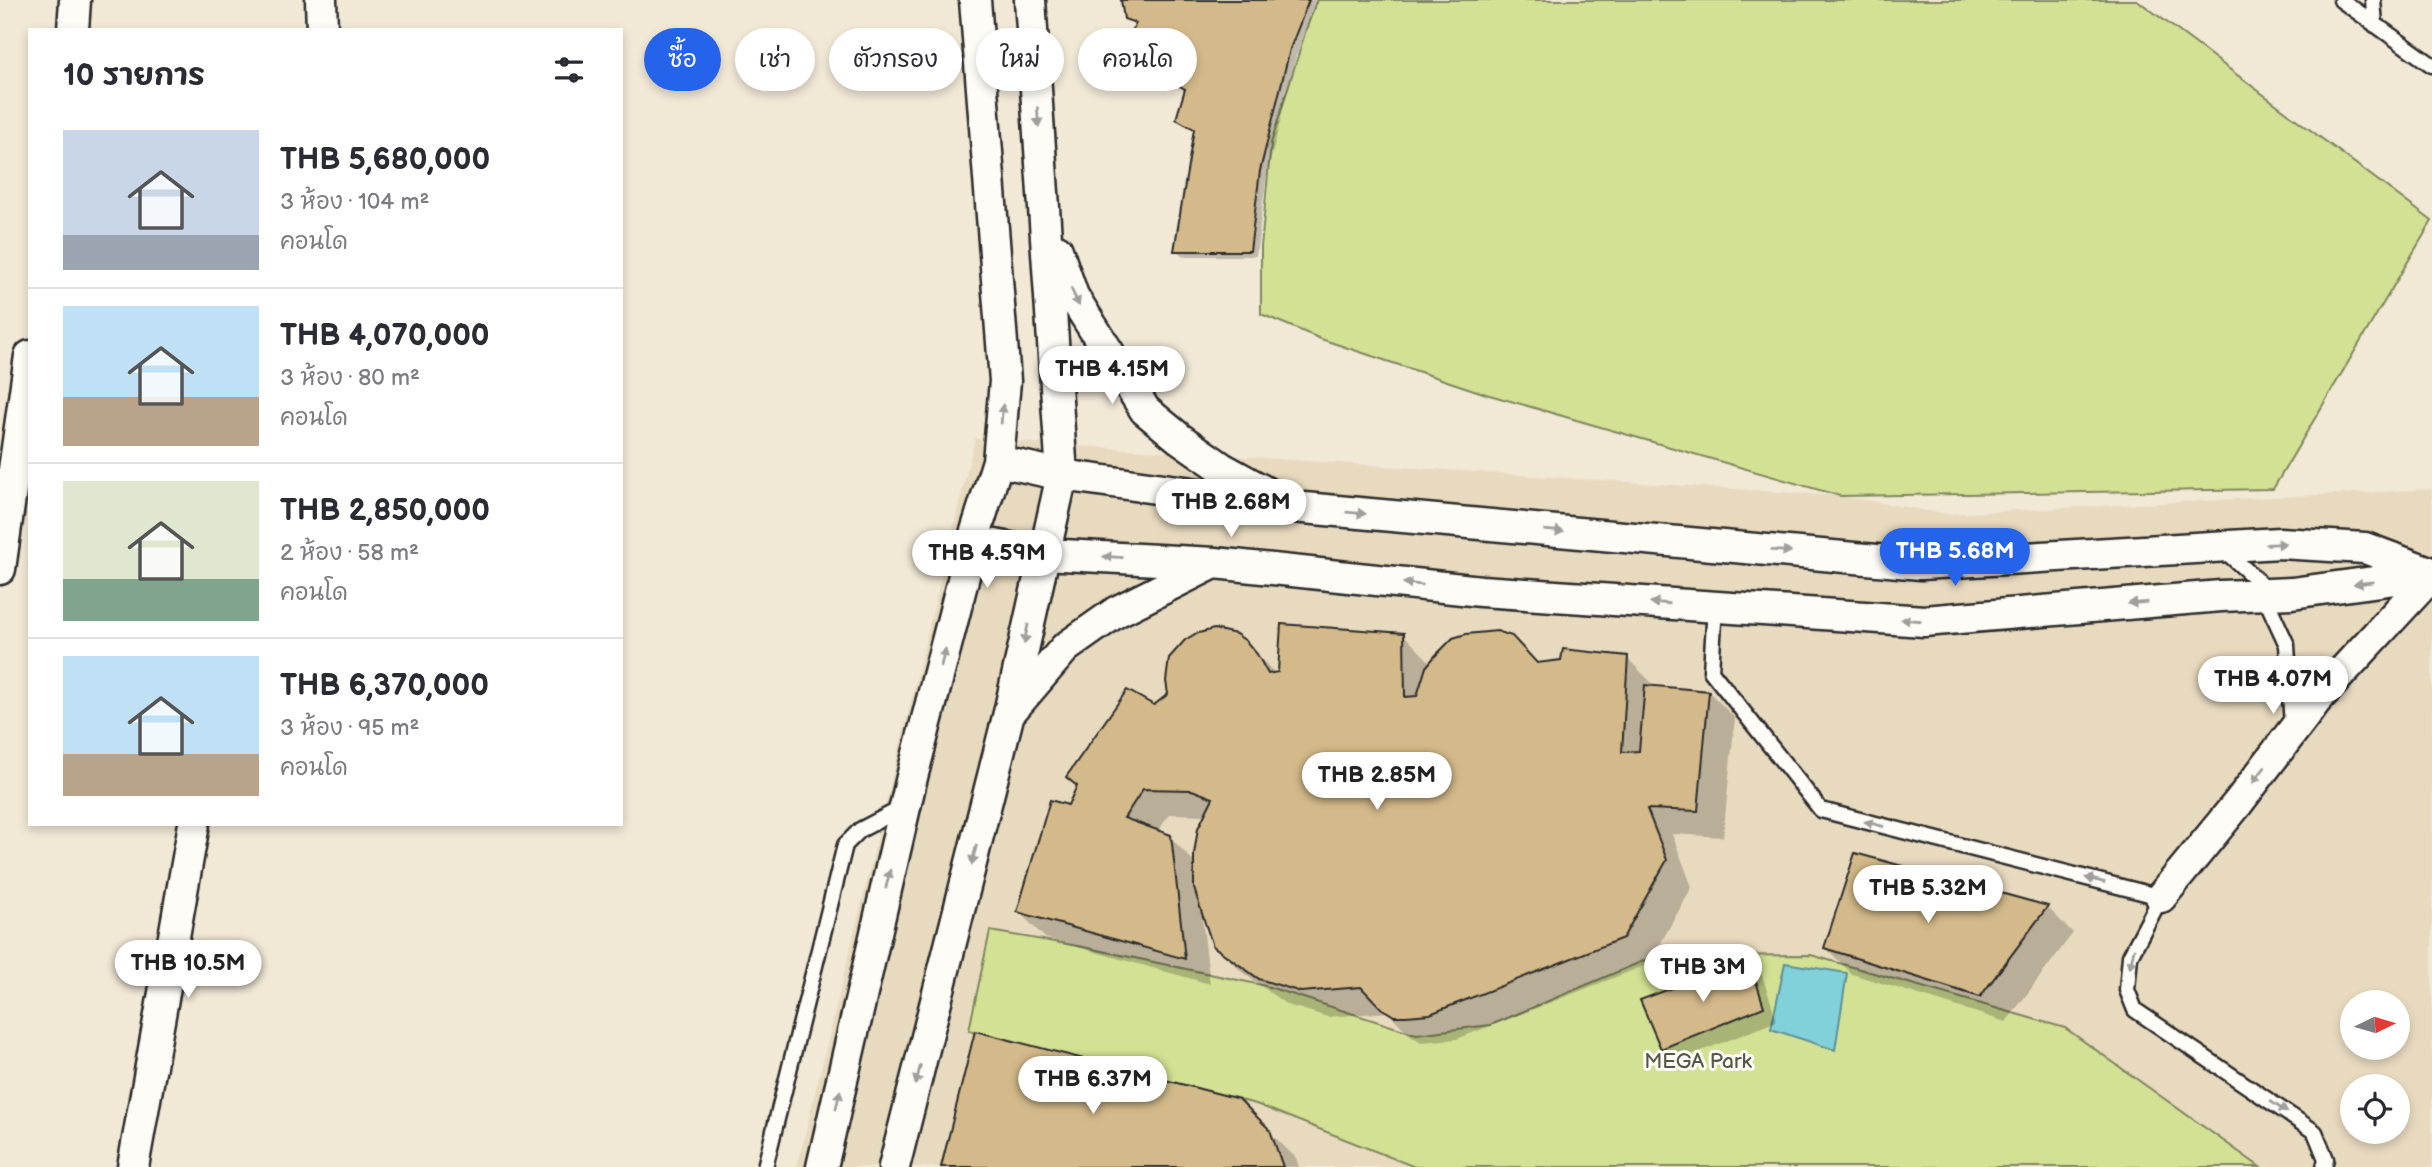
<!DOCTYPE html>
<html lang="th">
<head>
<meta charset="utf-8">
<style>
	body { margin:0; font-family:"Balsamiq Sans","Playpen Sans Thai",sans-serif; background:#f2f2f3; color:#2b2b33; height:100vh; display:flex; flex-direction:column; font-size:26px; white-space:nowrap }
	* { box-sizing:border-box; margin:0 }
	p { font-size:23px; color:#7c7c81 }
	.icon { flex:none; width:38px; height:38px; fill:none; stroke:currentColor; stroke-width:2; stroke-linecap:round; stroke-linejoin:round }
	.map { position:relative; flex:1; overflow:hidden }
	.side { position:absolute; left:28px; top:28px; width:595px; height:798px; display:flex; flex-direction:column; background:#fff; border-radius:0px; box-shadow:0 4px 10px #0003 }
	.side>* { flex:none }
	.banner { position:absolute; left:644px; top:28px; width:665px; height:63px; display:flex; gap:14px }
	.needle { width:46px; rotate:85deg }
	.tools { position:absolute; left:2340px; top:990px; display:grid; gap:14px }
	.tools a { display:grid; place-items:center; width:70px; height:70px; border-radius:50%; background:#fff; box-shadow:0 4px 10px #0003; font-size:35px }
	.price { position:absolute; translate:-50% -60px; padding:0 16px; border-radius:24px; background:#fff; color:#222; font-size:23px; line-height:46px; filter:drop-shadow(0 2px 4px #0008) }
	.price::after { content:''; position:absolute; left:50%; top:42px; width:21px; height:16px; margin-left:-10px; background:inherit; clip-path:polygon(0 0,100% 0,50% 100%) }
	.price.current { background:#2563eb; color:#fff }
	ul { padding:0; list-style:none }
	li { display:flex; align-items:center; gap:21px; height:175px; padding:0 35px }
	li+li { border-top:2px solid #e1e1e2 }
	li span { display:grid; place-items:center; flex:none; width:196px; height:140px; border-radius:0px; color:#555 }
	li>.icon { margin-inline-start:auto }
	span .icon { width:84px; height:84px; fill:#fffc; stroke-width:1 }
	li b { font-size:30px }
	h2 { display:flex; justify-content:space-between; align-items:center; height:84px; padding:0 35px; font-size:30px }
	.chip { padding:0 24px; border-radius:32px; background:#fff; box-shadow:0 4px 10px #0003; font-size:24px; line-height:63px }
	.chip.current { background:#2563eb; color:#fff }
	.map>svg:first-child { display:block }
	.built { fill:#e8dabf; fill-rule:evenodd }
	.green { fill:#d3e194; stroke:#7f8660; stroke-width:2 }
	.water { fill:#81d1da; stroke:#5f8f94; stroke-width:2 }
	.shadow { fill:#0003; fill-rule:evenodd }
	.building { fill:#d4ba8a; stroke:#2b2b2b; stroke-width:2 }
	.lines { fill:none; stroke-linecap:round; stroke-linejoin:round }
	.service-casing { stroke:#2b2b2b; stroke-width:19 }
	.minor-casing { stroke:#2b2b2b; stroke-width:35 }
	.service { stroke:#fdfcf7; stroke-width:14 }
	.minor { stroke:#fdfcf7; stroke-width:30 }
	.oneway { fill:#9e9e9b }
	.labels { text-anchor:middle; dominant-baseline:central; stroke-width:6; stroke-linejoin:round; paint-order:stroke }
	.park-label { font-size:21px; fill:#555845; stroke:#fdfcf7 }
</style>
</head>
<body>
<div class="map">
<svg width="2432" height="1167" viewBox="0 0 2432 1167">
	<rect width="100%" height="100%" fill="#f1e8d6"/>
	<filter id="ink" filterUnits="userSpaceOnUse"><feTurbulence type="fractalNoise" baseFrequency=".0143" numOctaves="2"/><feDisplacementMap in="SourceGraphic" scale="14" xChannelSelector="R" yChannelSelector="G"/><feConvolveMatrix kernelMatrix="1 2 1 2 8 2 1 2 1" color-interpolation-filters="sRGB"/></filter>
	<g filter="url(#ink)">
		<path class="built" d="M 975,439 L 1840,496 L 1947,514 L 2432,489 L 2432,1167 L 797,1167 ZM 2352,1003 L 2398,1003 L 2398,1048 L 2352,1048 ZM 2352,1087 L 2398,1087 L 2398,1132 L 2352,1132 Z"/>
		<path class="green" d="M 1317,0 L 2137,0 L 2432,221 L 2273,489 L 1840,496 L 1486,394 L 1321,339 L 1261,314 L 1261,246 L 1271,143 L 1306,30 Z
			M 990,931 L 1083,947 L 1266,986 L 1416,1034 L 1491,1025 L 1655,956 L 1811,955 L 2065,1028 L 2260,1167 L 1415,1167 L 1256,1104 L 969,1030 Z"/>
		<path class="water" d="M 1785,963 L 1847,973 L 1835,1050 L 1771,1029 Z"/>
		<path class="shadow" d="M 1123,0 L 1317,0 L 1296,56 L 1266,179 L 1256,256 L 1183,256 L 1176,250 L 1196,131 L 1178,119 L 1186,91 L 1129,59 L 1123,52 L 1136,26 L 1125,18 Z
			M 1404,635 L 1431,663 L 1538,664 L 1627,658 L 1653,684 L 1653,687 L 1709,692 L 1735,718 L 1723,837 L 1672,834 L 1692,887 L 1649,964 L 1457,1039 L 1421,1042 L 1409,1034 L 1388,1012 L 1328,1017 L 1287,1005 L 1242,972 L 1215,945 L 1201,910 L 1210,984 L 1045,938 L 1019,912 L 1069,807 L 1154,707 L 1245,643 L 1276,674 ZM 1169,814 L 1206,815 L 1195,863 L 1170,837 L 1158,832 Z
			M 1856,855 L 2047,907 L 2073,933 L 2006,1022 L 1852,974 L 1826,948 Z
			M 1748,961 L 1762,975 L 1777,1021 L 1676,1061 L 1662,1048 Z
			M 1238,1101 L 1296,1158 L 1299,1167 L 943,1167 Z"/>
		<path class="building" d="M 1121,0 L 1309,0 L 1290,49 L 1260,171 L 1250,251 L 1174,251 L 1194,129 L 1176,119 L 1185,89 L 1120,53 L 1136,23 L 1124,19 Z
			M 1281,624 L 1404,633 L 1405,697 L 1417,696 L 1426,667 L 1435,656 L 1453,638 L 1466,634 L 1497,631 L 1512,636 L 1537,663 L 1561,660 L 1563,649 L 1628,656 L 1622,752 L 1639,751 L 1645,685 L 1709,691 L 1698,811 L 1647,809 L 1667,860 L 1623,938 L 1430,1014 L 1406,1016 L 1394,1016 L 1381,1008 L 1361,987 L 1301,992 L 1259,979 L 1213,946 L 1205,923 L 1194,888 L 1194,854 L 1198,828 L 1213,798 L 1192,790 L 1143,789 L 1124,818 L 1171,835 L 1185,959 L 1017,912 L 1050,800 L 1068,805 L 1077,786 L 1066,777 L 1127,690 L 1154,705 L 1168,694 L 1166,681 L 1169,658 L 1185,640 L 1195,634 L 1214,629 L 1236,634 L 1246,641 L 1257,654 L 1268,674 L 1278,672 Z
			M 1855,853 L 2048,906 L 1980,997 L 1824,948 Z
			M 1749,959 L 1764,1007 L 1661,1049 L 1640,1000 Z
			M 975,1031 L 1239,1099 L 1270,1130 L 1283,1167 L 941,1167 Z"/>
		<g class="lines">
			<defs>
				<path id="service" d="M 2341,0 L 2432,65
					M 2373,0 L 2375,25
					M 2223,549 L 2257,580 L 2287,645 L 2292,727
					M 1715,606 L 1711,671 L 1821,810 L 2161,897 L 2130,956 L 2127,990 L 2135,1010 L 2315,1132 L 2326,1159 L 2324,1167
					M 765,1167 L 845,845 L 860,830 L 904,807"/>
				<path id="minor" d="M 321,0 L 322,30
					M 73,30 L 75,0
					M 1057,250 L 1073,296 L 1145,410 L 1179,438 L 1222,468 L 1276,498
					M 998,461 L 1062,475 L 1293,507 L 1921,564 L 2280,543 L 2365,548 L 2432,573
					M 973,541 L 1044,554 L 1215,563 L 1481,591 L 1924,621 L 2221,596 L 2292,593 L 2432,574
					M 0,569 L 30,356
					M 1012,710 L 1065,648 L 1116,612 L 1212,564
					M 2161,897 L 2238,803 L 2318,698 L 2432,575
					M 133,1167 L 194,824
					M 822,1167 L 911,781 L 973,541 L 998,461 L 1005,381 L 975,0
					M 894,1167 L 1009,713 L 1062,475 L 1030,0"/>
			</defs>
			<use href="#service" class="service-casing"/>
			<use href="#minor" class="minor-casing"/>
			<use href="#service" class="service"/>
			<use href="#minor" class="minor"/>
		</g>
		<defs><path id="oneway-solid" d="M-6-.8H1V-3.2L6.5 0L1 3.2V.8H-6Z" transform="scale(1.75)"/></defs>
		<g class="oneway">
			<use href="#oneway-solid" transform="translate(1038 117) rotate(86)"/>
			<use href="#oneway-solid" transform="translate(1075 297) rotate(65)"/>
			<use href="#oneway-solid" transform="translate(1002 414) rotate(-85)"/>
			<use href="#oneway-solid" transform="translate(1356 513) rotate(5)"/>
			<use href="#oneway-solid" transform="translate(1554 531) rotate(5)"/>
			<use href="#oneway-solid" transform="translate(2276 544) rotate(-2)"/>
			<use href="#oneway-solid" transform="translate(1781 551) rotate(5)"/>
			<use href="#oneway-solid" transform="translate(1113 557) rotate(-177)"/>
			<use href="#oneway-solid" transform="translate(2364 583) rotate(172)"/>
			<use href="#oneway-solid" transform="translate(1413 584) rotate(-174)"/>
			<use href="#oneway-solid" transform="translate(1660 603) rotate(-176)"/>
			<use href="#oneway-solid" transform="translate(2138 603) rotate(175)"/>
			<use href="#oneway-solid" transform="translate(1911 620) rotate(-176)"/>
			<use href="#oneway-solid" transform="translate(1026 634) rotate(102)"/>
			<use href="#oneway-solid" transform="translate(943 658) rotate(-75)"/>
			<use href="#oneway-solid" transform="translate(2259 775) rotate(128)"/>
			<use href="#oneway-solid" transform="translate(1874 824) rotate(-166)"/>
			<use href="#oneway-solid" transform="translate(974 855) rotate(104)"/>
			<use href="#oneway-solid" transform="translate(888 879) rotate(-77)"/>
			<use href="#oneway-solid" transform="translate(2095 880) rotate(-166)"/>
			<use href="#oneway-solid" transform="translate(2132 958) rotate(103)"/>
			<use href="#oneway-solid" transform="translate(918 1075) rotate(105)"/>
			<use href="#oneway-solid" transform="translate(838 1100) rotate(-77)"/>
			<use href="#oneway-solid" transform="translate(2279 1107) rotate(34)"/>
		</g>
	</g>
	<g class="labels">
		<g class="park-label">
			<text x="1698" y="1061">MEGA Park</text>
		</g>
	</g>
</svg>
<div class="tools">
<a><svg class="needle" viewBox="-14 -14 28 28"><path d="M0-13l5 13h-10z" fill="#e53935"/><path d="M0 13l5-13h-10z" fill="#7c7c81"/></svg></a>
<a><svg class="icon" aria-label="locate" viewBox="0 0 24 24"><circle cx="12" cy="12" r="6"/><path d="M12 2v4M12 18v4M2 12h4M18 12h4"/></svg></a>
</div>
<b class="price" style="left:1112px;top:406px">THB 4.15M</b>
<b class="price" style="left:1231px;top:539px">THB 2.68M</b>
<b class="price current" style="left:1955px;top:588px">THB 5.68M</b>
<b class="price" style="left:987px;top:590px">THB 4.59M</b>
<b class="price" style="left:2273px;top:716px">THB 4.07M</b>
<b class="price" style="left:1377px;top:812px">THB 2.85M</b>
<b class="price" style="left:1928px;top:925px">THB 5.32M</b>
<b class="price" style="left:188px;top:1000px">THB 10.5M</b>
<b class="price" style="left:1703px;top:1004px">THB 3M</b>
<b class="price" style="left:1093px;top:1116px">THB 6.37M</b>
<div class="banner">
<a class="chip current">ซื้อ</a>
<a class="chip">เช่า</a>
<a class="chip">ตัวกรอง</a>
<a class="chip">ใหม่</a>
<a class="chip">คอนโด</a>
</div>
<section class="side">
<h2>10 รายการ<svg class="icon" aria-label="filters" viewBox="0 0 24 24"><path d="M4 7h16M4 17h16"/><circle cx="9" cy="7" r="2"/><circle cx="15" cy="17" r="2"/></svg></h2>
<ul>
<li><span style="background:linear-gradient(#c9d6e8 75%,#9aa5b1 0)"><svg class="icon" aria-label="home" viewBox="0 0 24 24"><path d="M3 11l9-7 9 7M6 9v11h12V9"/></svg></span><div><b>THB 5,680,000</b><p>3 ห้อง · 104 m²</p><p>คอนโด</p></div></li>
<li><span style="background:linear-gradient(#bfe0f5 65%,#b9a48a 0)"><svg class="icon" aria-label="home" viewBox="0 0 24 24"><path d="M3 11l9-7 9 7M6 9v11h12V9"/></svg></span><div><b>THB 4,070,000</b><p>3 ห้อง · 80 m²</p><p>คอนโด</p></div></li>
<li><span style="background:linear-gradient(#dfe7d0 70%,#7fa58c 0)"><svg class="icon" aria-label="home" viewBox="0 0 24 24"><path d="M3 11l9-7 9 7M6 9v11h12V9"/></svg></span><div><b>THB 2,850,000</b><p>2 ห้อง · 58 m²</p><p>คอนโด</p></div></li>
<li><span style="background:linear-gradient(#bfe0f5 70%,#b9a48a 0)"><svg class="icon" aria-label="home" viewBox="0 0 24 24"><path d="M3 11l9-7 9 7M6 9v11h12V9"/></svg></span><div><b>THB 6,370,000</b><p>3 ห้อง · 95 m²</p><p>คอนโด</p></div></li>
</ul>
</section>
</div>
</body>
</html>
